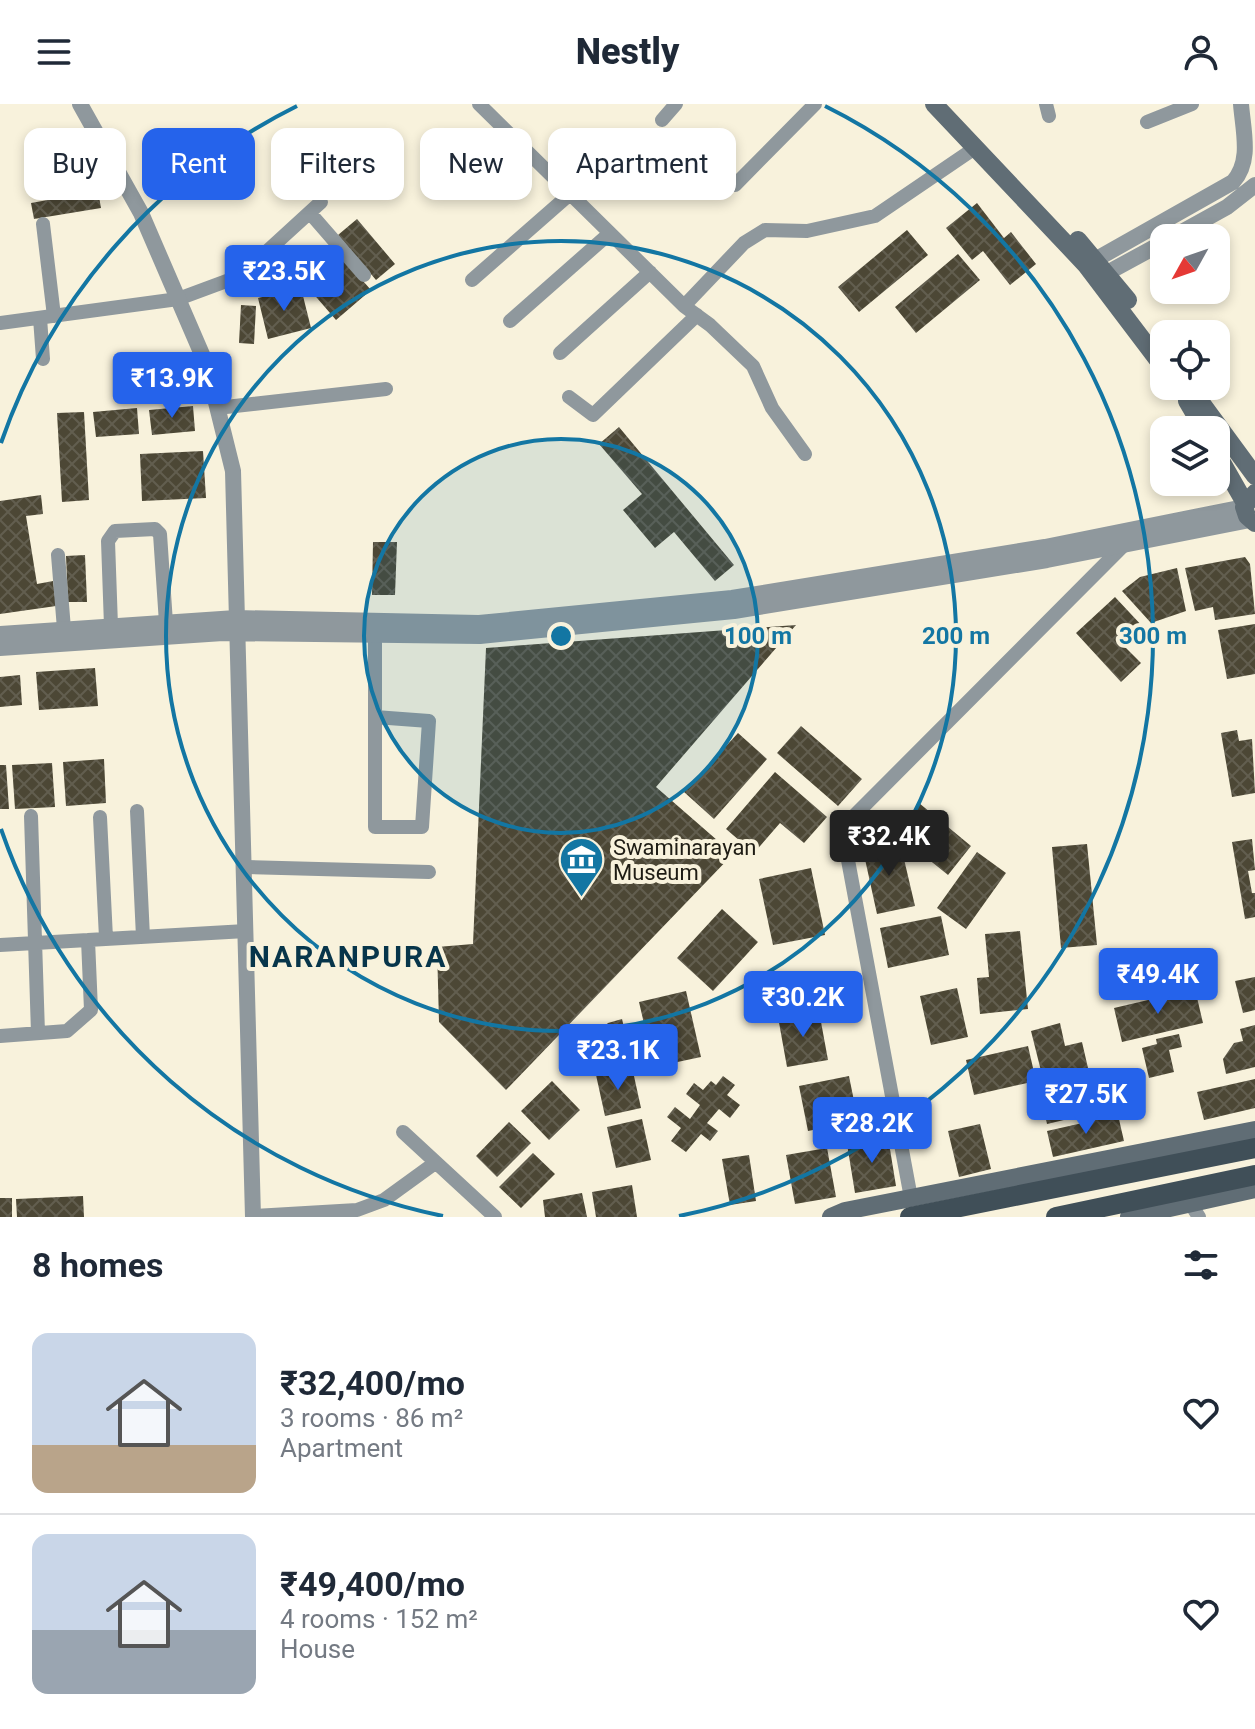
<!DOCTYPE html>
<html lang="en">
<head>
<meta charset="utf-8">
<style>
	body { margin:0; font-family:Roboto,sans-serif; background:#f6f6f7; color:#1f2937; height:100vh; display:flex; flex-direction:column; font-size:30px; white-space:nowrap }
	* { box-sizing:border-box; margin:0 }
	p { font-size:26px; color:#747a83 }
	.icon { flex:none; width:44px; height:44px; fill:none; stroke:currentColor; stroke-width:2; stroke-linecap:round; stroke-linejoin:round }
	.map { position:relative; height:1113px; overflow:hidden }
	.sheet { display:flex; flex-direction:column; background:#fff; flex:1 }
	.sheet>* { flex:none }
	.top-card { position:absolute; left:24px; top:24px; width:800px; height:72px; display:flex; gap:16px }
	.needle { width:52px; rotate:230deg }
	.controls { position:absolute; left:1150px; top:120px; display:grid; gap:16px }
	.controls a { display:grid; place-items:center; width:80px; height:80px; border-radius:16px; background:#fff; box-shadow:0 4px 12px #0003; font-size:40px }
	.price { position:absolute; translate:-50% -68px; padding:0 18px; border-radius:8px; background:#2563eb; color:#fff; font-size:26px; line-height:52px; filter:drop-shadow(0 2px 4px #0008) }
	.price::after { content:''; position:absolute; left:50%; top:48px; width:24px; height:18px; margin-left:-12px; background:inherit; clip-path:polygon(0 0,100% 0,50% 100%) }
	.price.on { background:#222; color:#fff }
	ul { padding:0; list-style:none }
	li { display:flex; align-items:center; gap:24px; height:200px; padding:0 32px }
	li+li { border-top:2px solid #e0e1e3 }
	li span { display:grid; place-items:center; flex:none; width:224px; height:160px; border-radius:16px; color:#555 }
	li>.icon { margin-inline-start:auto }
	span .icon { width:96px; height:96px; fill:#fffc; stroke-width:1 }
	li b { font-size:34px }
	h2 { display:flex; justify-content:space-between; align-items:center; height:96px; padding:0 32px; font-size:34px }
	.chip { padding:0 28px; border-radius:16px; background:#fff; box-shadow:0 4px 12px #0003; font-size:28px; line-height:72px }
	.chip.on { background:#2563eb; color:#fff }
	header { display:flex; justify-content:space-between; align-items:center; height:104px; padding:0 32px; background:#fff; font-size:36px; font-weight:800 }
	.map>svg:first-child { display:block }
	.building { fill:url(#building-cross-hatch) }
	.lines { fill:none; stroke-linecap:round; stroke-linejoin:round }
	.minor { stroke:#8f989d; stroke-width:14 }
	.tertiary { stroke:#8f989d; stroke-width:16 }
	.secondary { stroke:#606d75; stroke-width:18 }
	.primary { stroke:#404f58; stroke-width:20 }
	.ring { fill:none; stroke:#1376a3; stroke-width:4 }
	.labels { text-anchor:middle; dominant-baseline:central; stroke-width:8; stroke-linejoin:round; paint-order:stroke }
	.poi-label { font-size:22px; fill:#1e1c14; stroke:#f8f2dc; text-anchor:start }
	.district-label { font-size:30px; font-weight:bold; letter-spacing:2px; fill:#07354a; stroke:#f8f2dc }
	.centre { fill:#1376a3; stroke:#f8f2dc; stroke-width:4 }
	.ring-label { font-size:24px; text-anchor:middle; font-weight:bold; fill:#1376a3; stroke:#f8f2dc; stroke-width:8; stroke-linejoin:round; paint-order:stroke }
</style>
</head>
<body>
<header><svg class="icon" aria-label="menu" viewBox="0 0 24 24"><path d="M4 6h16M4 12h16M4 18h16"/></svg>Nestly<svg class="icon" aria-label="person" viewBox="0 0 24 24"><circle cx="12" cy="8" r="4"/><path d="M4 21q1-7 8-7t8 7"/></svg></header>
<div class="map">
<svg width="1255" height="1113" viewBox="0 0 1255 1113">
	<defs>
		<pattern id="building-cross-hatch" width="8" height="8" patternUnits="userSpaceOnUse" patternTransform="scale(2)"><rect width="8" height="8" fill="#4c4735"/><path d="M0 0l8 8M0 8l8-8" fill="none" stroke="#625e4f"/></pattern>
	</defs>
	<rect width="100%" height="100%" fill="#f8f2dc"/>
	<path class="building" d="M 591,38 L 609,57 L 578,86 L 560,67 Z
		M 98,87 L 101,104 L 34,115 L 31,99 Z
		M 977,99 L 1004,134 L 1011,128 L 1036,160 L 1010,181 L 983,147 L 972,156 L 946,124 Z
		M 357,115 L 395,160 L 376,176 L 338,131 Z
		M 907,126 L 928,151 L 859,208 L 838,183 Z
		M 958,150 L 980,176 L 916,229 L 895,203 Z
		M 340,151 L 371,186 L 336,216 L 305,180 Z
		M 301,184 L 311,224 L 268,235 L 258,194 Z
		M 241,201 L 256,202 L 254,240 L 239,239 Z
		M 193,302 L 195,327 L 152,331 L 149,306 Z
		M 137,304 L 139,330 L 96,333 L 93,308 Z
		M 84,308 L 89,396 L 62,398 L 57,309 Z
		M 619,323 L 734,461 L 715,477 L 674,428 L 655,444 L 623,406 L 642,390 L 599,340 Z
		M 203,347 L 206,394 L 142,397 L 140,350 Z
		M 41,391 L 43,410 L 26,412 L 37,480 L 53,477 L 56,502 L 0,510 L 0,397 Z
		M 373,438 L 397,438 L 395,491 L 372,491 Z
		M 85,451 L 87,498 L 68,498 L 66,452 Z
		M 1245,453 L 1250,460 L 1255,510 L 1215,516 L 1213,503 L 1195,507 L 1185,464 Z
		M 1177,464 L 1186,507 L 1151,519 L 1122,487 L 1140,473 Z
		M 1115,493 L 1144,524 L 1125,543 L 1141,559 L 1121,578 L 1076,529 Z
		M 1255,520 L 1255,570 L 1227,575 L 1218,526 Z
		M 796,521 L 656,683 L 733,750 L 506,986 L 439,918 L 437,843 L 473,840 L 486,544 Z
		M 95,564 L 98,602 L 39,606 L 36,568 Z
		M 20,571 L 22,601 L 0,603 L 0,573 Z
		M 801,622 L 862,675 L 838,702 L 777,649 Z
		M 1237,626 L 1239,637 L 1252,635 L 1255,689 L 1232,693 L 1221,629 Z
		M 738,629 L 767,655 L 714,715 L 684,688 Z
		M 104,655 L 106,699 L 66,702 L 63,658 Z
		M 52,659 L 55,703 L 15,705 L 12,661 Z
		M 0,661 L 6,661 L 9,705 L 0,705 Z
		M 775,668 L 827,713 L 804,739 L 780,719 L 754,749 L 726,725 Z
		M 919,699 L 971,742 L 948,771 L 896,729 Z
		M 1252,735 L 1255,766 L 1248,767 L 1252,789 L 1255,789 L 1255,813 L 1245,815 L 1232,738 Z
		M 900,738 L 915,802 L 877,810 L 863,746 Z
		M 1087,740 L 1097,841 L 1061,844 L 1052,743 Z
		M 977,748 L 1006,769 L 966,825 L 937,804 Z
		M 811,764 L 825,831 L 773,841 L 759,775 Z
		M 722,805 L 758,838 L 713,887 L 677,854 Z
		M 941,812 L 949,851 L 888,864 L 880,824 Z
		M 1020,827 L 1028,905 L 980,910 L 977,874 L 989,873 L 985,830 Z
		M 1255,873 L 1255,906 L 1243,909 L 1235,877 Z
		M 957,884 L 968,933 L 931,941 L 920,892 Z
		M 1195,885 L 1203,919 L 1122,938 L 1114,904 Z
		M 686,887 L 701,953 L 654,963 L 639,898 Z
		M 819,907 L 828,956 L 787,963 L 778,913 Z
		M 622,915 L 632,956 L 596,964 L 592,934 L 608,919 Z
		M 1060,919 L 1065,942 L 1082,938 L 1088,964 L 1043,975 L 1031,927 Z
		M 1255,921 L 1255,963 L 1226,970 L 1223,955 L 1234,939 L 1243,937 L 1240,925 Z
		M 1179,930 L 1182,943 L 1169,946 L 1174,968 L 1149,974 L 1142,944 L 1157,940 L 1156,935 Z
		M 1028,942 L 1036,977 L 974,991 L 966,956 Z
		M 632,963 L 641,1004 L 605,1012 L 596,971 Z
		M 723,972 L 735,981 L 727,991 L 740,1001 L 730,1014 L 719,1005 L 707,1019 L 718,1027 L 710,1037 L 701,1030 L 686,1048 L 671,1037 L 681,1024 L 667,1013 L 675,1003 L 690,1015 L 700,1001 L 686,990 L 694,979 L 703,986 L 711,977 L 716,981 Z
		M 849,972 L 858,1017 L 808,1027 L 799,982 Z
		M 1255,975 L 1255,1004 L 1204,1016 L 1197,988 Z
		M 552,977 L 580,1006 L 549,1036 L 521,1007 Z
		M 1074,982 L 1081,1012 L 1047,1020 L 1040,990 Z
		M 1118,1011 L 1124,1037 L 1053,1053 L 1047,1027 Z
		M 642,1015 L 651,1056 L 616,1064 L 607,1023 Z
		M 509,1018 L 531,1039 L 497,1073 L 476,1052 Z
		M 980,1020 L 991,1065 L 959,1073 L 948,1027 Z
		M 888,1033 L 896,1082 L 855,1089 L 847,1040 Z
		M 827,1044 L 836,1093 L 795,1100 L 786,1051 Z
		M 533,1049 L 555,1070 L 521,1104 L 499,1083 Z
		M 749,1051 L 756,1097 L 730,1101 L 722,1055 Z
		M 632,1081 L 637,1113 L 596,1113 L 592,1088 Z
		M 582,1089 L 587,1113 L 545,1113 L 543,1096 Z
		M 83,1092 L 84,1113 L 17,1113 L 16,1095 Z
		M 0,1094 L 12,1094 L 12,1113 L 0,1113 Z"/>
	<g class="lines">
		<path class="minor" d="M 479,0 L 684,202 L 744,139 L 765,126 L 807,127 L 875,112 L 975,44
			M 1046,0 L 1049,12
			M 662,16 L 676,0
			M 1147,18 L 1192,0
			M 735,81 L 815,0
			M 310,109 L 364,171
			M 43,120 L 54,212
			M 472,176 L 570,90
			M 684,202 L 710,221 L 753,262 L 772,304 L 805,350
			M 40,214 L 43,255
			M 510,217 L 610,129
			M 0,219 L 178,195 L 240,172 L 321,98
			M 560,249 L 650,168
			M 569,293 L 593,311 L 697,211
			M 217,304 L 386,285
			M 58,451 L 64,525
			M 111,522 L 108,437 L 115,427 L 155,425 L 160,430 L 166,519
			M 375,613 L 429,617 L 422,723 L 375,723 L 375,531
			M 137,707 L 143,833
			M 31,712 L 38,929
			M 100,713 L 106,834
			M 246,763 L 429,768
			M 0,841 L 246,827
			M 0,932 L 67,927 L 91,906 L 88,836
			M 403,1028 L 495,1113
			M 911,1094 L 842,724 L 1123,442
			M 1190,1099 L 1199,1113
			M 253,1112 L 357,1106 L 384,1096 L 435,1059"/>
		<path class="tertiary" d="M 80,0 L 141,109 L 207,262 L 233,367 L 253,1113
			M 1171,134 L 1227,103 L 1255,81
			M 1086,161 L 1233,78 C 1252,57 1243,27 1241,0
			M 1096,175 L 1164,138
			M 0,530 L 236,514 L 479,519 L 732,494 L 1045,443 L 1244,403
			M 0,544 L 223,529 L 480,532 L 734,507 L 1047,456 L 1250,416"/>
		<path class="secondary" d="M 934,0 L 1086,161 L 1164,264
			M 1078,136 L 1128,196
			M 1189,282 L 1255,372
			M 1187,297 L 1204,326
			M 1216,348 L 1245,399
			M 1255,389 L 1244,403 L 1247,412 L 1255,419
			M 831,1113 L 845,1107 L 1255,1026
			M 1129,1113 L 1255,1085"/>
		<path class="primary" d="M 910,1113 L 1255,1044
			M 1056,1113 L 1255,1071"/>
	</g>
	<circle cx="561" cy="532" r="197" fill="#1376a3" fill-opacity=".12"/>
	<g class="ring">
		<circle cx="561" cy="532" r="197"/>
		<circle cx="561" cy="532" r="395"/>
		<path d="M443 1112A592 592 0 0 1 1 725M1 339A592 592 0 0 1 297 2M825 2A592 592 0 0 1 679 1112"/>
	</g>
	<defs>
		<symbol id="museum-pin" viewBox="-11 -11 22 30"><path d="M0 17L-7.5 6A9.5 9.5 0 1 1 7.5 6Z" fill="#1376a3" stroke="#f8f2dc"/><path d="M0-6L6-3V-2H-6V-3ZM-5-1h2V3h-2ZM-1-1h2V3h-2ZM3-1h2V3H3ZM-6 4H6V6H-6Z" fill="#fff"/></symbol>
	</defs>
	<g fill-rule="evenodd">
		<use href="#museum-pin" x="556" y="730" width="51" height="69"/>
	</g>
	<g class="labels">
		<g class="poi-label">
			<text x="613" y="743">Swaminarayan<tspan x="613" dy="25">Museum</tspan></text>
		</g>
		<g class="district-label">
			<text x="348" y="852">NARANPURA</text>
		</g>
	</g>
	<circle cx="561" cy="532" r="12" class="centre"/>
	<g class="ring-label">
		<text x="758" y="540">100 m</text>
		<text x="956" y="540">200 m</text>
		<text x="1153" y="540">300 m</text>
	</g>
</svg>
<div class="controls">
<a><svg class="needle" viewBox="-14 -14 28 28"><path d="M0-13l5 13h-10z" fill="#e53935"/><path d="M0 13l5-13h-10z" fill="#747a83"/></svg></a>
<a><svg class="icon" aria-label="locate" viewBox="0 0 24 24"><circle cx="12" cy="12" r="6"/><path d="M12 2v4M12 18v4M2 12h4M18 12h4"/></svg></a>
<a><svg class="icon" aria-label="layers" viewBox="0 0 24 24"><path d="M12 4l9 5-9 5-9-5zM3 14l9 5 9-5"/></svg></a>
</div>
<b class="price" style="left:284px;top:209px">₹23.5K</b>
<b class="price" style="left:172px;top:316px">₹13.9K</b>
<b class="price on" style="left:889px;top:774px">₹32.4K</b>
<b class="price" style="left:1158px;top:912px">₹49.4K</b>
<b class="price" style="left:803px;top:935px">₹30.2K</b>
<b class="price" style="left:618px;top:988px">₹23.1K</b>
<b class="price" style="left:1086px;top:1032px">₹27.5K</b>
<b class="price" style="left:872px;top:1061px">₹28.2K</b>
<div class="top-card">
<a class="chip">Buy</a>
<a class="chip on">Rent</a>
<a class="chip">Filters</a>
<a class="chip">New</a>
<a class="chip">Apartment</a>
</div>
</div>
<section class="sheet">
<h2>8 homes<svg class="icon" aria-label="filters" viewBox="0 0 24 24"><path d="M4 7h16M4 17h16"/><circle cx="9" cy="7" r="2"/><circle cx="15" cy="17" r="2"/></svg></h2>
<ul>
<li><span style="background:linear-gradient(#c9d6e8 70%,#b9a48a 0)"><svg class="icon" aria-label="home" viewBox="0 0 24 24"><path d="M3 11l9-7 9 7M6 9v11h12V9"/></svg></span><div><b>₹32,400/mo</b><p>3 rooms · 86 m²</p><p>Apartment</p></div><svg class="icon" aria-label="heart" viewBox="0 0 24 24"><path d="M12 20l-8-8c-3-5 5-10 8-4 3-6 11-1 8 4z"/></svg></li>
<li><span style="background:linear-gradient(#c9d6e8 60%,#9aa5b1 0)"><svg class="icon" aria-label="home" viewBox="0 0 24 24"><path d="M3 11l9-7 9 7M6 9v11h12V9"/></svg></span><div><b>₹49,400/mo</b><p>4 rooms · 152 m²</p><p>House</p></div><svg class="icon" aria-label="heart" viewBox="0 0 24 24"><path d="M12 20l-8-8c-3-5 5-10 8-4 3-6 11-1 8 4z"/></svg></li>
</ul>
</section>
</body>
</html>
